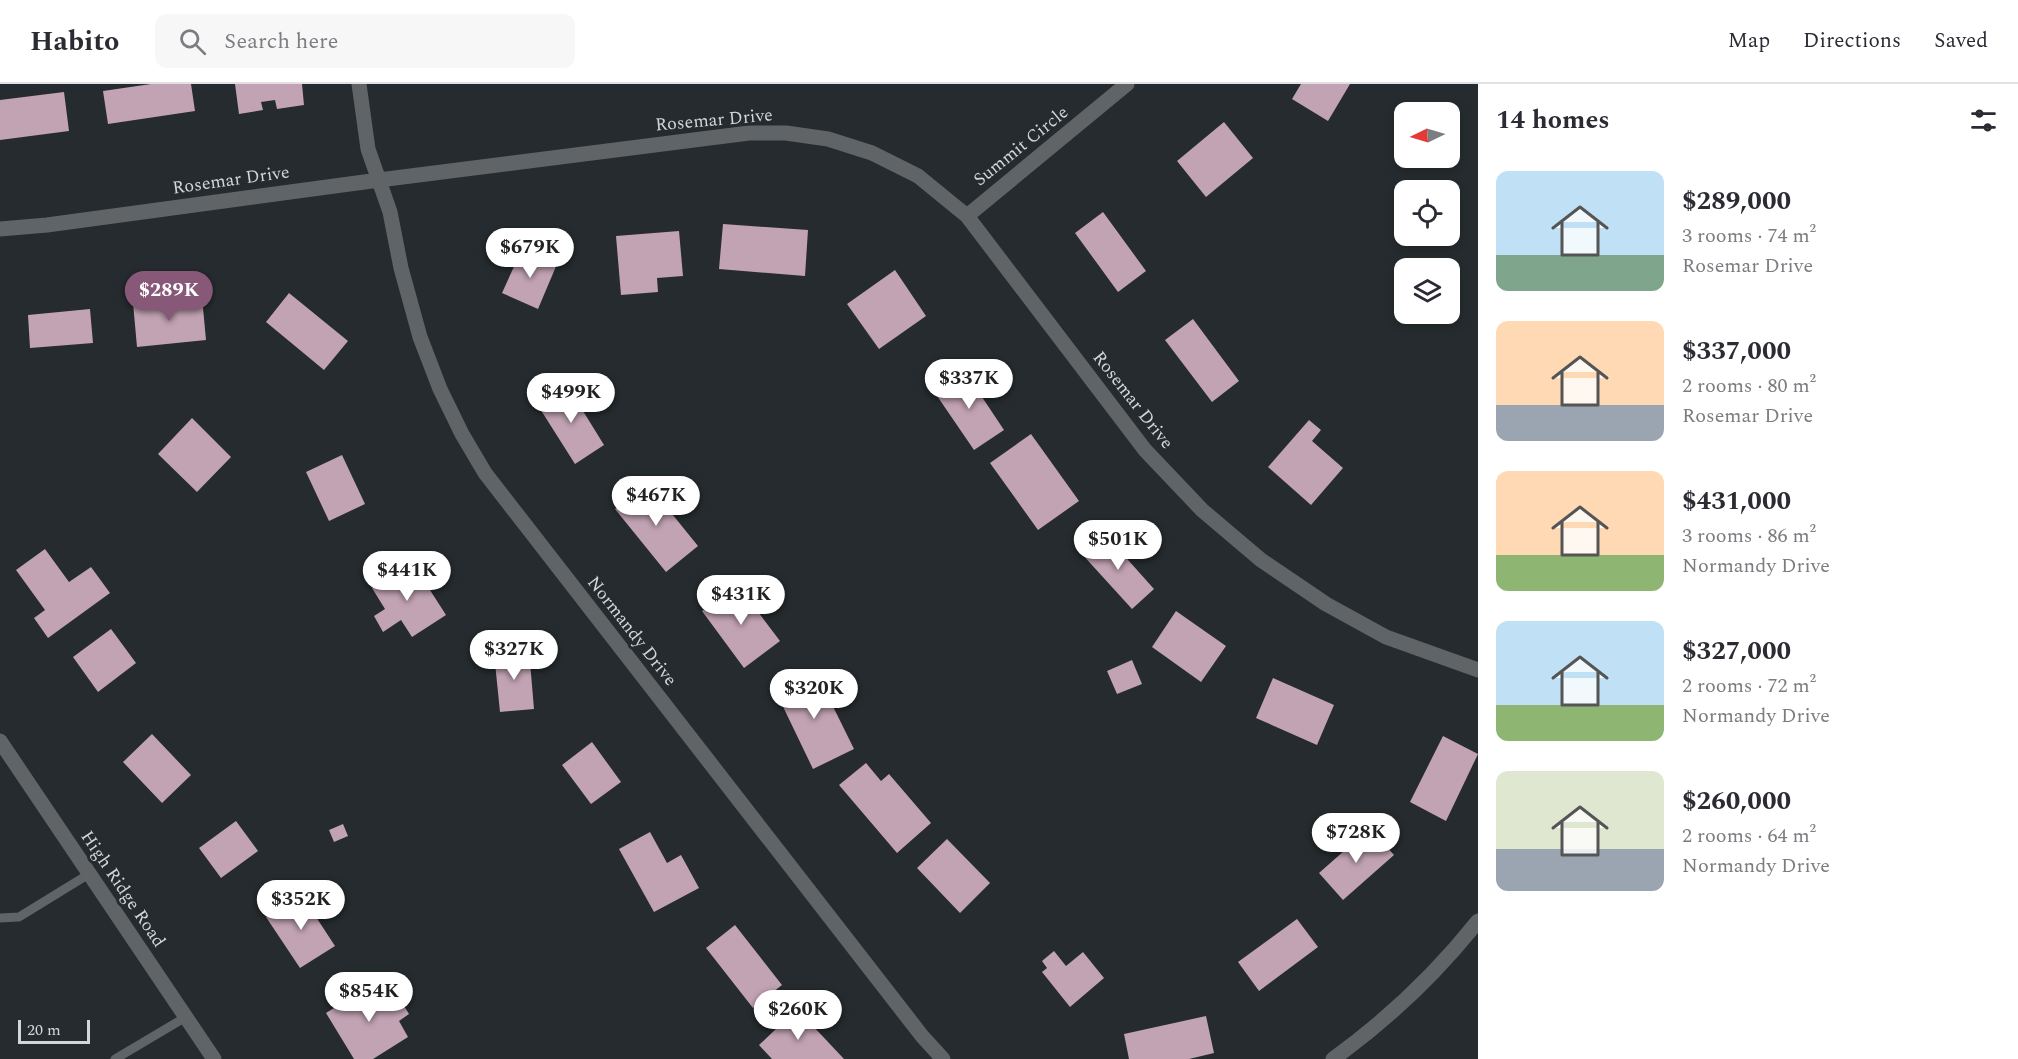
<!DOCTYPE html>
<html lang="en">
<head>
<meta charset="utf-8">
<style>
	body { margin:0; font-family:Spectral,serif; background:#f7f7f7; color:#2b2b33; height:100vh; display:flex; flex-direction:column; font-size:22px; white-space:nowrap }
	* { box-sizing:border-box; margin:0 }
	p { font-size:20px; color:#7c7c81 }
	.icon { flex:none; width:33px; height:33px; fill:none; stroke:currentColor; stroke-width:2; stroke-linecap:round; stroke-linejoin:round }
	.map { position:relative; flex:1; overflow:hidden }
	.details { display:flex; flex-direction:column; background:#fff; width:540px }
	.details>* { flex:none }
	.needle { width:39px; rotate:265deg }
	.fabs { position:absolute; left:1394px; top:18px; display:grid; gap:12px }
	.fabs a { display:grid; place-items:center; width:66px; height:66px; border-radius:12px; background:#fff; box-shadow:0 3px 9px #0003; font-size:30px }
	.scale { position:absolute; left:18px; bottom:15px; width:72px; box-sizing:border-box; padding-left:6px; border:3px solid #d2d6d7; border-top:0; font-size:16px; line-height:21px; white-space:nowrap; color:#d2d6d7; -webkit-text-stroke:4px #252b2e; paint-order:stroke }
	.price { position:absolute; translate:-50% -51px; padding:0 14px; border-radius:21px; background:#fff; color:#222; font-size:20px; line-height:39px; filter:drop-shadow(0 2px 3px #0008) }
	.price::after { content:''; position:absolute; left:50%; top:36px; width:18px; height:14px; margin-left:-9px; background:inherit; clip-path:polygon(0 0,100% 0,50% 100%) }
	.price.current { background:#875878; color:#fff }
	ul { padding:0; list-style:none }
	li { display:flex; align-items:center; gap:18px; height:150px; padding:0 18px }
	li span { display:grid; place-items:center; flex:none; width:168px; height:120px; border-radius:12px; color:#555 }
	li>.icon { margin-inline-start:auto }
	span .icon { width:72px; height:72px; fill:#fffc; stroke-width:1 }
	li b { font-size:26px }
	h2 { display:flex; justify-content:space-between; align-items:center; height:72px; padding:0 18px; font-size:26px }
	header { display:flex; align-items:center; gap:36px; box-sizing:border-box; height:84px; padding:0 30px; background:#fff; border-bottom:2px solid #e1e1e2 }
	header strong { font-size:28px }
	nav { display:flex; gap:33px; margin-inline-start:auto; font-size:21px }
	.search { width:420px; height:54px; background:#f7f7f7; display:flex; align-items:center; gap:15px; box-sizing:border-box; padding:0 21px; border-radius:12px; color:#7c7c81; font-size:22px }
	main { display:flex; flex:1; min-height:0 }
	.map>svg:first-child { display:block }
	.building { fill:#c2a3b3 }
	.lines { fill:none; stroke-linecap:round; stroke-linejoin:round }
	.service { stroke:#616466; stroke-width:9 }
	.minor { stroke:#616466; stroke-width:15 }
	.labels { text-anchor:middle; dominant-baseline:central; stroke-width:6; stroke-linejoin:round; paint-order:stroke }
	.street-label { font-size:18px; fill:#d2d6d7; stroke:#252b2e }
</style>
</head>
<body>
<header>
<strong>Habito</strong>
<div class="search"><svg class="icon" aria-label="search" viewBox="0 0 24 24"><circle cx="10" cy="10" r="6"/><path d="M15 15l6 6"/></svg>Search here</div>
<nav><a>Map</a><a>Directions</a><a>Saved</a></nav>
</header>
<main>
<div class="map">
<svg width="1478" height="975" viewBox="0 0 1478 975">
	<rect width="100%" height="100%" fill="#252b2e"/>
	<path class="building" d="M 151,0 L 191,0 L 195,27 L 108,40 L 103,7 Z
		M 235,0 L 302,0 L 304,21 L 277,25 L 275,16 L 261,18 L 263,26 L 239,30 Z
		M 1301,0 L 1350,0 L 1328,37 L 1292,15 Z
		M 64,8 L 69,47 L 0,56 L 0,16 Z
		M 1224,38 L 1253,74 L 1206,113 L 1177,77 Z
		M 1103,128 L 1146,187 L 1118,208 L 1075,149 Z
		M 723,140 L 808,146 L 805,192 L 719,185 Z
		M 679,147 L 683,192 L 657,194 L 658,208 L 621,211 L 616,152 Z
		M 522,165 L 557,180 L 538,225 L 502,209 Z
		M 895,186 L 926,232 L 879,265 L 847,220 Z
		M 289,209 L 348,257 L 324,286 L 266,238 Z
		M 202,213 L 206,256 L 137,263 L 133,219 Z
		M 90,225 L 93,259 L 30,264 L 28,231 Z
		M 1193,235 L 1239,297 L 1212,318 L 1165,256 Z
		M 964,286 L 1004,346 L 974,366 L 933,306 Z
		M 567,301 L 604,361 L 575,380 L 537,320 Z
		M 192,334 L 231,373 L 197,408 L 158,370 Z
		M 1309,336 L 1321,346 L 1312,357 L 1343,384 L 1311,421 L 1268,383 Z
		M 1031,350 L 1079,417 L 1038,446 L 990,379 Z
		M 342,371 L 365,420 L 329,437 L 306,388 Z
		M 647,399 L 698,462 L 666,488 L 615,425 Z
		M 1104,449 L 1154,505 L 1132,525 L 1081,469 Z
		M 45,465 L 69,498 L 91,483 L 110,509 L 48,554 L 34,534 L 45,526 L 16,486 Z
		M 412,478 L 446,531 L 412,553 L 401,536 L 383,548 L 374,532 L 385,525 L 372,504 Z
		M 737,500 L 780,557 L 744,584 L 702,527 Z
		M 1176,527 L 1226,562 L 1201,598 L 1152,563 Z
		M 111,545 L 136,579 L 98,608 L 73,573 Z
		M 529,566 L 534,625 L 500,628 L 494,569 Z
		M 1132,576 L 1142,600 L 1117,610 L 1107,587 Z
		M 815,586 L 854,665 L 813,685 L 775,606 Z
		M 1273,594 L 1334,621 L 1317,661 L 1256,634 Z
		M 152,650 L 191,691 L 162,719 L 123,678 Z
		M 1443,652 L 1478,670 L 1446,737 L 1410,718 Z
		M 592,658 L 621,698 L 591,720 L 562,681 Z
		M 866,679 L 881,697 L 889,690 L 931,739 L 897,769 L 839,701 Z
		M 236,737 L 258,767 L 221,794 L 199,764 Z
		M 343,740 L 348,752 L 334,758 L 329,746 Z
		M 1370,744 L 1394,771 L 1343,816 L 1319,789 Z
		M 650,748 L 667,779 L 681,771 L 699,804 L 654,828 L 619,765 Z
		M 947,755 L 990,799 L 960,829 L 917,784 Z
		M 301,810 L 335,862 L 300,884 L 266,833 Z
		M 1297,835 L 1318,863 L 1259,907 L 1238,878 Z
		M 735,841 L 782,901 L 753,924 L 706,864 Z
		M 1054,867 L 1066,882 L 1083,868 L 1104,894 L 1070,923 L 1042,888 L 1047,884 L 1042,877 Z
		M 372,900 L 382,917 L 396,909 L 409,930 L 399,937 L 408,953 L 373,975 L 354,975 L 326,929 Z
		M 797,925 L 844,975 L 772,975 L 759,961 Z
		M 1206,932 L 1214,969 L 1189,975 L 1129,975 L 1124,950 Z"/>
	<g class="lines">
		<path class="service" d="M 0,834 L 19,833 L 89,790
			M 115,975 L 186,933"/>
		<path class="minor" d="M 359,0 L 368,65 L 390,128 L 401,184 L 420,253 L 440,305 L 462,350 L 485,389 L 922,952 L 943,975
			M 967,132 L 1127,0
			M 0,145 L 47,141 L 379,96 L 749,49 L 786,49 L 828,55 L 872,69 L 918,92 L 967,132 L 1145,366 L 1202,426 L 1261,476 L 1326,520 L 1386,553 L 1478,586
			M 0,657 L 214,975
			M 1333,975 C 1387,936 1436,890 1478,837"/>
	</g>
	<g class="labels">
		<g class="street-label">
			<text transform="translate(714 36) rotate(-5)">Rosemar Drive</text>
			<text transform="translate(1021 62) rotate(-39)">Summit Circle</text>
			<text transform="translate(231 96) rotate(-8)">Rosemar Drive</text>
			<text transform="translate(1133 316) rotate(52)">Rosemar Drive</text>
			<text transform="translate(632 547) rotate(52)">Normandy Drive</text>
			<text transform="translate(123 805) rotate(56)">High Ridge Road</text>
		</g>
	</g>
</svg>
<div class="fabs">
<a><svg class="needle" viewBox="-14 -14 28 28"><path d="M0-13l5 13h-10z" fill="#e53935"/><path d="M0 13l5-13h-10z" fill="#7c7c81"/></svg></a>
<a><svg class="icon" aria-label="locate" viewBox="0 0 24 24"><circle cx="12" cy="12" r="6"/><path d="M12 2v4M12 18v4M2 12h4M18 12h4"/></svg></a>
<a><svg class="icon" aria-label="layers" viewBox="0 0 24 24"><path d="M12 4l9 5-9 5-9-5zM3 14l9 5 9-5"/></svg></a>
</div>
<div class="scale">20 m</div>
<b class="price" style="left:530px;top:195px">$679K</b>
<b class="price current" style="left:169px;top:238px">$289K</b>
<b class="price" style="left:969px;top:326px">$337K</b>
<b class="price" style="left:571px;top:340px">$499K</b>
<b class="price" style="left:656px;top:443px">$467K</b>
<b class="price" style="left:1118px;top:487px">$501K</b>
<b class="price" style="left:407px;top:518px">$441K</b>
<b class="price" style="left:741px;top:542px">$431K</b>
<b class="price" style="left:514px;top:597px">$327K</b>
<b class="price" style="left:814px;top:636px">$320K</b>
<b class="price" style="left:1356px;top:780px">$728K</b>
<b class="price" style="left:301px;top:847px">$352K</b>
<b class="price" style="left:369px;top:939px">$854K</b>
<b class="price" style="left:798px;top:957px">$260K</b>
</div>
<section class="details">
<h2>14 homes<svg class="icon" aria-label="filters" viewBox="0 0 24 24"><path d="M4 7h16M4 17h16"/><circle cx="9" cy="7" r="2"/><circle cx="15" cy="17" r="2"/></svg></h2>
<ul>
<li><span style="background:linear-gradient(#bfe0f5 70%,#7fa58c 0)"><svg class="icon" aria-label="home" viewBox="0 0 24 24"><path d="M3 11l9-7 9 7M6 9v11h12V9"/></svg></span><div><b>$289,000</b><p>3 rooms · 74 m²</p><p>Rosemar Drive</p></div></li>
<li><span style="background:linear-gradient(#ffd9b3 70%,#9aa5b1 0)"><svg class="icon" aria-label="home" viewBox="0 0 24 24"><path d="M3 11l9-7 9 7M6 9v11h12V9"/></svg></span><div><b>$337,000</b><p>2 rooms · 80 m²</p><p>Rosemar Drive</p></div></li>
<li><span style="background:linear-gradient(#ffd9b3 70%,#8fb573 0)"><svg class="icon" aria-label="home" viewBox="0 0 24 24"><path d="M3 11l9-7 9 7M6 9v11h12V9"/></svg></span><div><b>$431,000</b><p>3 rooms · 86 m²</p><p>Normandy Drive</p></div></li>
<li><span style="background:linear-gradient(#bfe0f5 70%,#8fb573 0)"><svg class="icon" aria-label="home" viewBox="0 0 24 24"><path d="M3 11l9-7 9 7M6 9v11h12V9"/></svg></span><div><b>$327,000</b><p>2 rooms · 72 m²</p><p>Normandy Drive</p></div></li>
<li><span style="background:linear-gradient(#dfe7d0 65%,#9aa5b1 0)"><svg class="icon" aria-label="home" viewBox="0 0 24 24"><path d="M3 11l9-7 9 7M6 9v11h12V9"/></svg></span><div><b>$260,000</b><p>2 rooms · 64 m²</p><p>Normandy Drive</p></div></li>
</ul>
</section>
</main>
</body>
</html>
